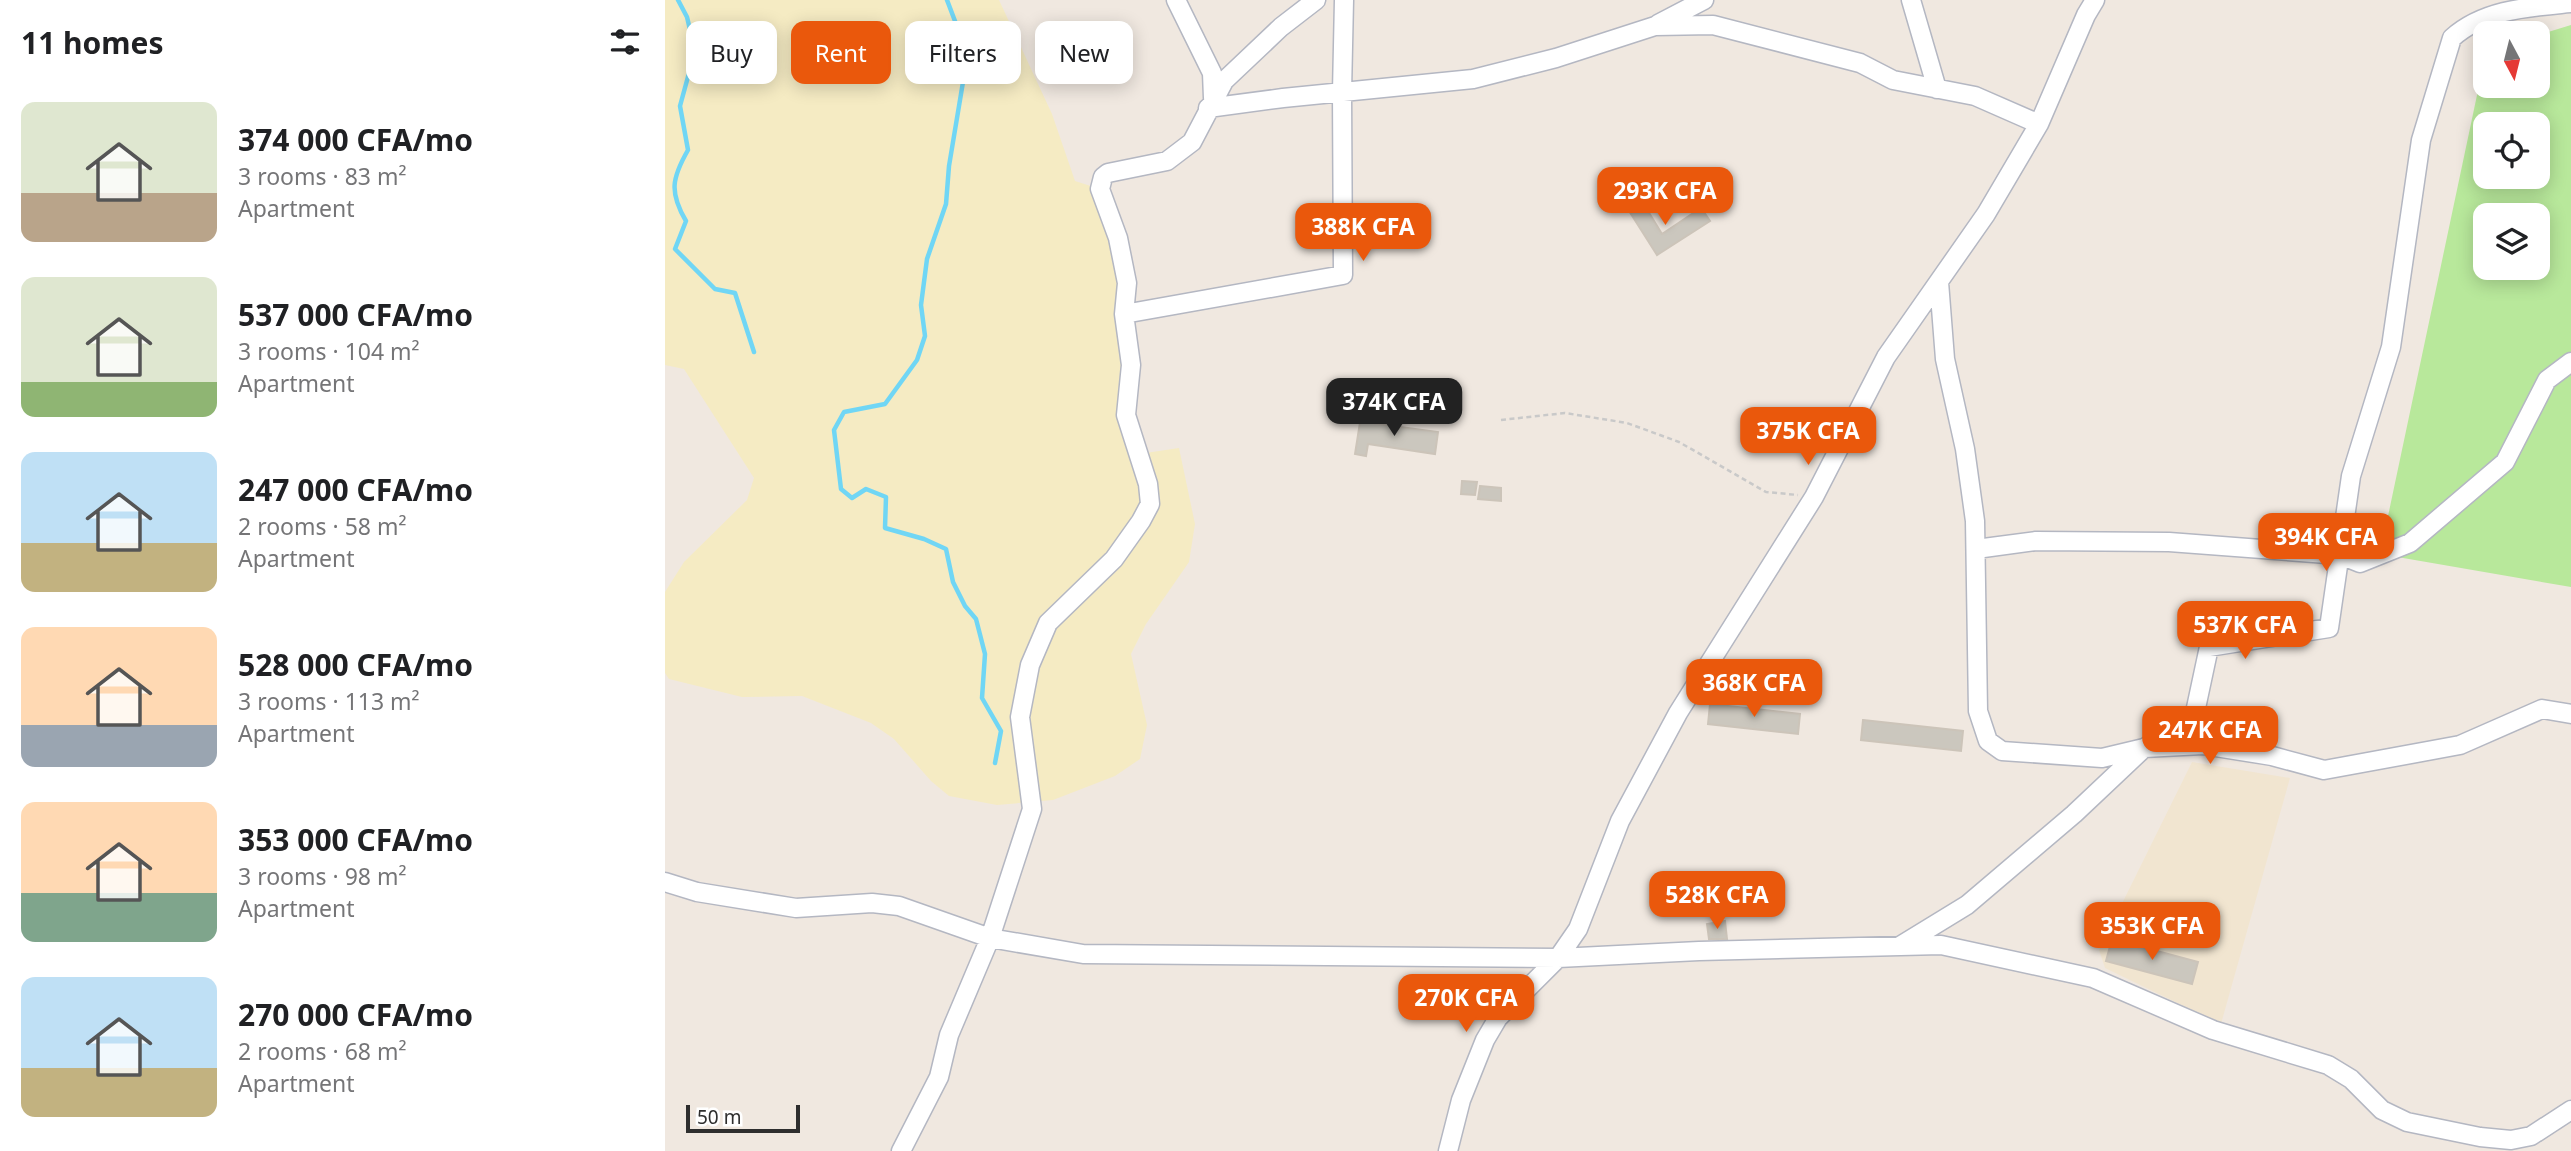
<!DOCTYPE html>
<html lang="en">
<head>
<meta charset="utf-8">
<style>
	body { margin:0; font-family:"Noto Sans",sans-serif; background:#f6f6f6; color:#202124; height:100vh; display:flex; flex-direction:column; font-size:26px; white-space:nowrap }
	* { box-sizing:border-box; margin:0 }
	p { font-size:23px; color:#757577 }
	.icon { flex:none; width:38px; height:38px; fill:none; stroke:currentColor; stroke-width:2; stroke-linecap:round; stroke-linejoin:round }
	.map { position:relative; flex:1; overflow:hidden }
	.sheet { display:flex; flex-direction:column; background:#fff; width:665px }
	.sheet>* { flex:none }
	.guide { position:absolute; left:21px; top:21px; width:665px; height:63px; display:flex; gap:14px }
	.needle { width:46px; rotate:173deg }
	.fabs { position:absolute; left:1808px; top:21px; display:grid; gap:14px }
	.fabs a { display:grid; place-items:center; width:77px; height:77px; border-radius:14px; background:#fff; box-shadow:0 4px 18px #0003; font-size:35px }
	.scale { position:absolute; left:21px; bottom:18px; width:114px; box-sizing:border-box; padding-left:7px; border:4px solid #2e2e2e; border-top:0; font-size:19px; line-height:24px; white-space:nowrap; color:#2e2e2e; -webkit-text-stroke:5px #fff; paint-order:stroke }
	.price { position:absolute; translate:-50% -60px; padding:0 16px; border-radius:14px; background:#ea580c; color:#fff; font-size:23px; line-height:46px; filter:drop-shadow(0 2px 4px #0008) }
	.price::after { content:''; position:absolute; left:50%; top:42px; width:21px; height:16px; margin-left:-10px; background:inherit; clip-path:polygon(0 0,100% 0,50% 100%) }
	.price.on { background:#222; color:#fff }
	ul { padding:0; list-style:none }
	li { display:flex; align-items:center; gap:21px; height:175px; padding:0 21px }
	li span { display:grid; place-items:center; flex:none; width:196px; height:140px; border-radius:14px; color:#555 }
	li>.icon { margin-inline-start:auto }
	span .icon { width:84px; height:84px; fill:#fffc; stroke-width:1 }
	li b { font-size:30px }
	h2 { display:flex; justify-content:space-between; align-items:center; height:84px; padding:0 21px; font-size:30px }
	.chip { padding:0 24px; border-radius:14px; background:#fff; box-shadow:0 4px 18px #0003; font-size:24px; line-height:63px }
	.chip.on { background:#ea580c; color:#fff }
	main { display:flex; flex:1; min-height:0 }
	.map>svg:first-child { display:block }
	.education { fill:#f1e5d0 }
	.green { fill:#b8e89b; fill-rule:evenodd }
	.sand { fill:#f5ebc3 }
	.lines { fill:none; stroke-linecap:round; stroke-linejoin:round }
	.stream { stroke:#70d6f5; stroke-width:4.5 }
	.building { fill:#cbc7be; stroke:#ccc4b9; stroke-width:2 }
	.minor-casing { stroke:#b4b7c2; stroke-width:21 }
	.path { stroke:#c9c9c9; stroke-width:2.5; stroke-dasharray:5 3.5; stroke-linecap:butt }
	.minor { stroke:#fff; stroke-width:18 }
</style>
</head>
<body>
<main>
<section class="sheet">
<h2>11 homes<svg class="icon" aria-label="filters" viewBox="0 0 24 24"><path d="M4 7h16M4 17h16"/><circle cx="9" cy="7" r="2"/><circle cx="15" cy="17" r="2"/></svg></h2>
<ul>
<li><span style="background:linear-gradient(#dfe7d0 65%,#b9a48a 0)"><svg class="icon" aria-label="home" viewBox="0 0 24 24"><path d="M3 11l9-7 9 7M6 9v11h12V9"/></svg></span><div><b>374 000 CFA/mo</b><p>3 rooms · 83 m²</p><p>Apartment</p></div></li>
<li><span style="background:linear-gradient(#dfe7d0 75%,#8fb573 0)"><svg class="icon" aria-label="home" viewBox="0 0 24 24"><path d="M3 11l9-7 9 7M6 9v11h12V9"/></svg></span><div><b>537 000 CFA/mo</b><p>3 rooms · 104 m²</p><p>Apartment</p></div></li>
<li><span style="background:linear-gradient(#bfe0f5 65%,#c2b280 0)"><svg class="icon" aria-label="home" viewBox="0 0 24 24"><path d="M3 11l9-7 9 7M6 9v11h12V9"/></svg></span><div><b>247 000 CFA/mo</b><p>2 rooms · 58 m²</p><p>Apartment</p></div></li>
<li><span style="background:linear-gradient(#ffd9b3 70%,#9aa5b1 0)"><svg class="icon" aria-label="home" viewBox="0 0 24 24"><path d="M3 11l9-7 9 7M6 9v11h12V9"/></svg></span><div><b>528 000 CFA/mo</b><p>3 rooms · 113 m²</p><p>Apartment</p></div></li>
<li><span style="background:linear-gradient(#ffd9b3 65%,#7fa58c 0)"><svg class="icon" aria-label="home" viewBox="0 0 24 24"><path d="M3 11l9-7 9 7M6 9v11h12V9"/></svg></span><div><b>353 000 CFA/mo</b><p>3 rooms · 98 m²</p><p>Apartment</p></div></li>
<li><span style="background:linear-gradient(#bfe0f5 65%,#c2b280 0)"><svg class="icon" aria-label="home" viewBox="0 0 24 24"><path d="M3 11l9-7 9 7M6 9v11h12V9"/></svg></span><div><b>270 000 CFA/mo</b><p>2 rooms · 68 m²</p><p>Apartment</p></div></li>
</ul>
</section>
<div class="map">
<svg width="1906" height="1151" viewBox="0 0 1906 1151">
	<rect width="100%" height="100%" fill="#f0e8e0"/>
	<path class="education" d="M 1527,762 L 1625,778 L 1556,1024 L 1440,968 L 1434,950 Z"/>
	<path class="green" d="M 1906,25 L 1906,587 L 1715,554 L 1819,62 L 1820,86 L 1872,86 L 1873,35 ZM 1820,124 L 1872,124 L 1872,177 L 1820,177 ZM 1820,215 L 1872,215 L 1872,268 L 1820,268 Z"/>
	<path class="sand" d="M 0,0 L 334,0 L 387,114 L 410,181 L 435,189 L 453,238 L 461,415 L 474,454 L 514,448 L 530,524 L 524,562 L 481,624 L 466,654 L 482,725 L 475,759 L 450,776 L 388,800 L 332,805 L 284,796 L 266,781 L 229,739 L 206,723 L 137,696 L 77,697 L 4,679 L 0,673 L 0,592 L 19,562 L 82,500 L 89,478 L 19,369 L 0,365 Z"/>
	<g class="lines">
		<path class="stream" d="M 13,0 L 22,17 L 30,51 L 15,106 L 23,150 C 7,178 4,192 21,221 L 10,249 L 50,289 L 70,293 L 89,352
			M 282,0 L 293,29 L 301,64 L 284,166 L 281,204 L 262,259 L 256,305 L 260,336 L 252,360 L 220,404 L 179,412 L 169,430 L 176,489 L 187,498 L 201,489 L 221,497 L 220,528 L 259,539 L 281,549 L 288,582 L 300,606 L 311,619 L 320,654 L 317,698 L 336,731 L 330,763"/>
	</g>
	<path class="building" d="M 975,198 L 997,234 L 1036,208 L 1045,221 L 992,255 L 961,206 Z
		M 696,416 L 707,417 L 706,423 L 773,432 L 770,454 L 703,444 L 701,456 L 690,454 Z
		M 797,481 L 812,482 L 810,495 L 796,494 Z
		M 815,486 L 836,488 L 836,501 L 813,499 Z
		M 1045,704 L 1135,714 L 1133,734 L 1043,724 Z
		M 1198,720 L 1298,731 L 1296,751 L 1196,740 Z
		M 1060,921 L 1062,939 L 1044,939 L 1042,924 Z
		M 1447,939 L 1533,962 L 1527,984 L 1441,961 Z"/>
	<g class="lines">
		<defs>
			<path id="minor" d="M 511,0 L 547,73 L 548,98
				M 1246,0 L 1272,89
				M 993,24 L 1039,0
				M 543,108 L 618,98 L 808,79 L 891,58 L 990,26 L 1048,25 L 1195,63 L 1228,80 L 1310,96 L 1374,124
				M 1274,282 L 1280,359 L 1300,449 L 1310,521 L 1313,711 L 1323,741 L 1337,751 L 1437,758 L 1479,748 L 1528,722 L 1544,647 L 1664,628 L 1686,476 L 1726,347 L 1756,140 L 1787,38 C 1819,9 1865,7 1906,3
				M 459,314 L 678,275 L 677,92 L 679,0
				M 1311,549 L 1371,541 L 1504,542 L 1675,555 L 1695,563 L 1745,543 L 1840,462 L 1882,380 L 1906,362
				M 0,882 L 32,892 L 131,908 L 207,903 L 234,906 L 325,938 L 418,954 L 893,958 L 1034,951 L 1276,945 L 1428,978 L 1548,1030 L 1663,1065 L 1686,1079 L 1717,1110 L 1742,1122 L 1815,1137 L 1846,1140 L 1866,1136 L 1906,1110
				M 1235,946 L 1302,905 L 1409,814 L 1479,748 L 1538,745 L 1607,756 L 1659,770 L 1795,745 L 1877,709 L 1906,714
				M 236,1151 L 274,1077 L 284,1035 L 325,938 L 367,809 L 355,717 L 365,665 L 383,623 L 449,559 L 476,521 L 485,504 L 483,484 L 461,415 L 466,365 L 459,314 L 462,283 L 453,238 L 435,189 L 438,177 L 443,173 L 502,161 L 527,142 L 559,81 L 616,27 L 651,0
				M 783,1151 L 796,1100 L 820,1040 L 833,1018 L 893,958 L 913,929 L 955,821 L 1013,713 L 1149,497 L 1221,357 L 1321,214 L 1374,124 L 1421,15 L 1430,0"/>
		</defs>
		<use href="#minor" class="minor-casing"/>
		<path class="path" d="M 836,420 L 900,413 L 962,423 L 1014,442 L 1101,492 L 1133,495"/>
		<use href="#minor" class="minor"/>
	</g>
</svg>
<div class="fabs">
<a><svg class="needle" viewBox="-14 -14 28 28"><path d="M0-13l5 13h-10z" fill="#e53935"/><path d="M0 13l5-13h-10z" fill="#757577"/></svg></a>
<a><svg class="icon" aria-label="locate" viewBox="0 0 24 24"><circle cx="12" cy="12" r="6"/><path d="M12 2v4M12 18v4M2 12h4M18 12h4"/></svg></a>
<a><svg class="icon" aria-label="layers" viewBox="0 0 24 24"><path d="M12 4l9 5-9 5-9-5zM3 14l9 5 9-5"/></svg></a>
</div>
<div class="scale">50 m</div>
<b class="price" style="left:1000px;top:227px">293K CFA</b>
<b class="price" style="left:698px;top:263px">388K CFA</b>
<b class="price on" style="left:729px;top:438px">374K CFA</b>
<b class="price" style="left:1143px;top:467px">375K CFA</b>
<b class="price" style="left:1661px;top:573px">394K CFA</b>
<b class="price" style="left:1580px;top:661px">537K CFA</b>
<b class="price" style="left:1089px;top:719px">368K CFA</b>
<b class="price" style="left:1545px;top:766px">247K CFA</b>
<b class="price" style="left:1052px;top:931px">528K CFA</b>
<b class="price" style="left:1487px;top:962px">353K CFA</b>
<b class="price" style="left:801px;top:1034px">270K CFA</b>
<div class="guide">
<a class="chip">Buy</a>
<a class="chip on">Rent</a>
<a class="chip">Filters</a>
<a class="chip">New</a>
</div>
</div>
</main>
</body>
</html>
